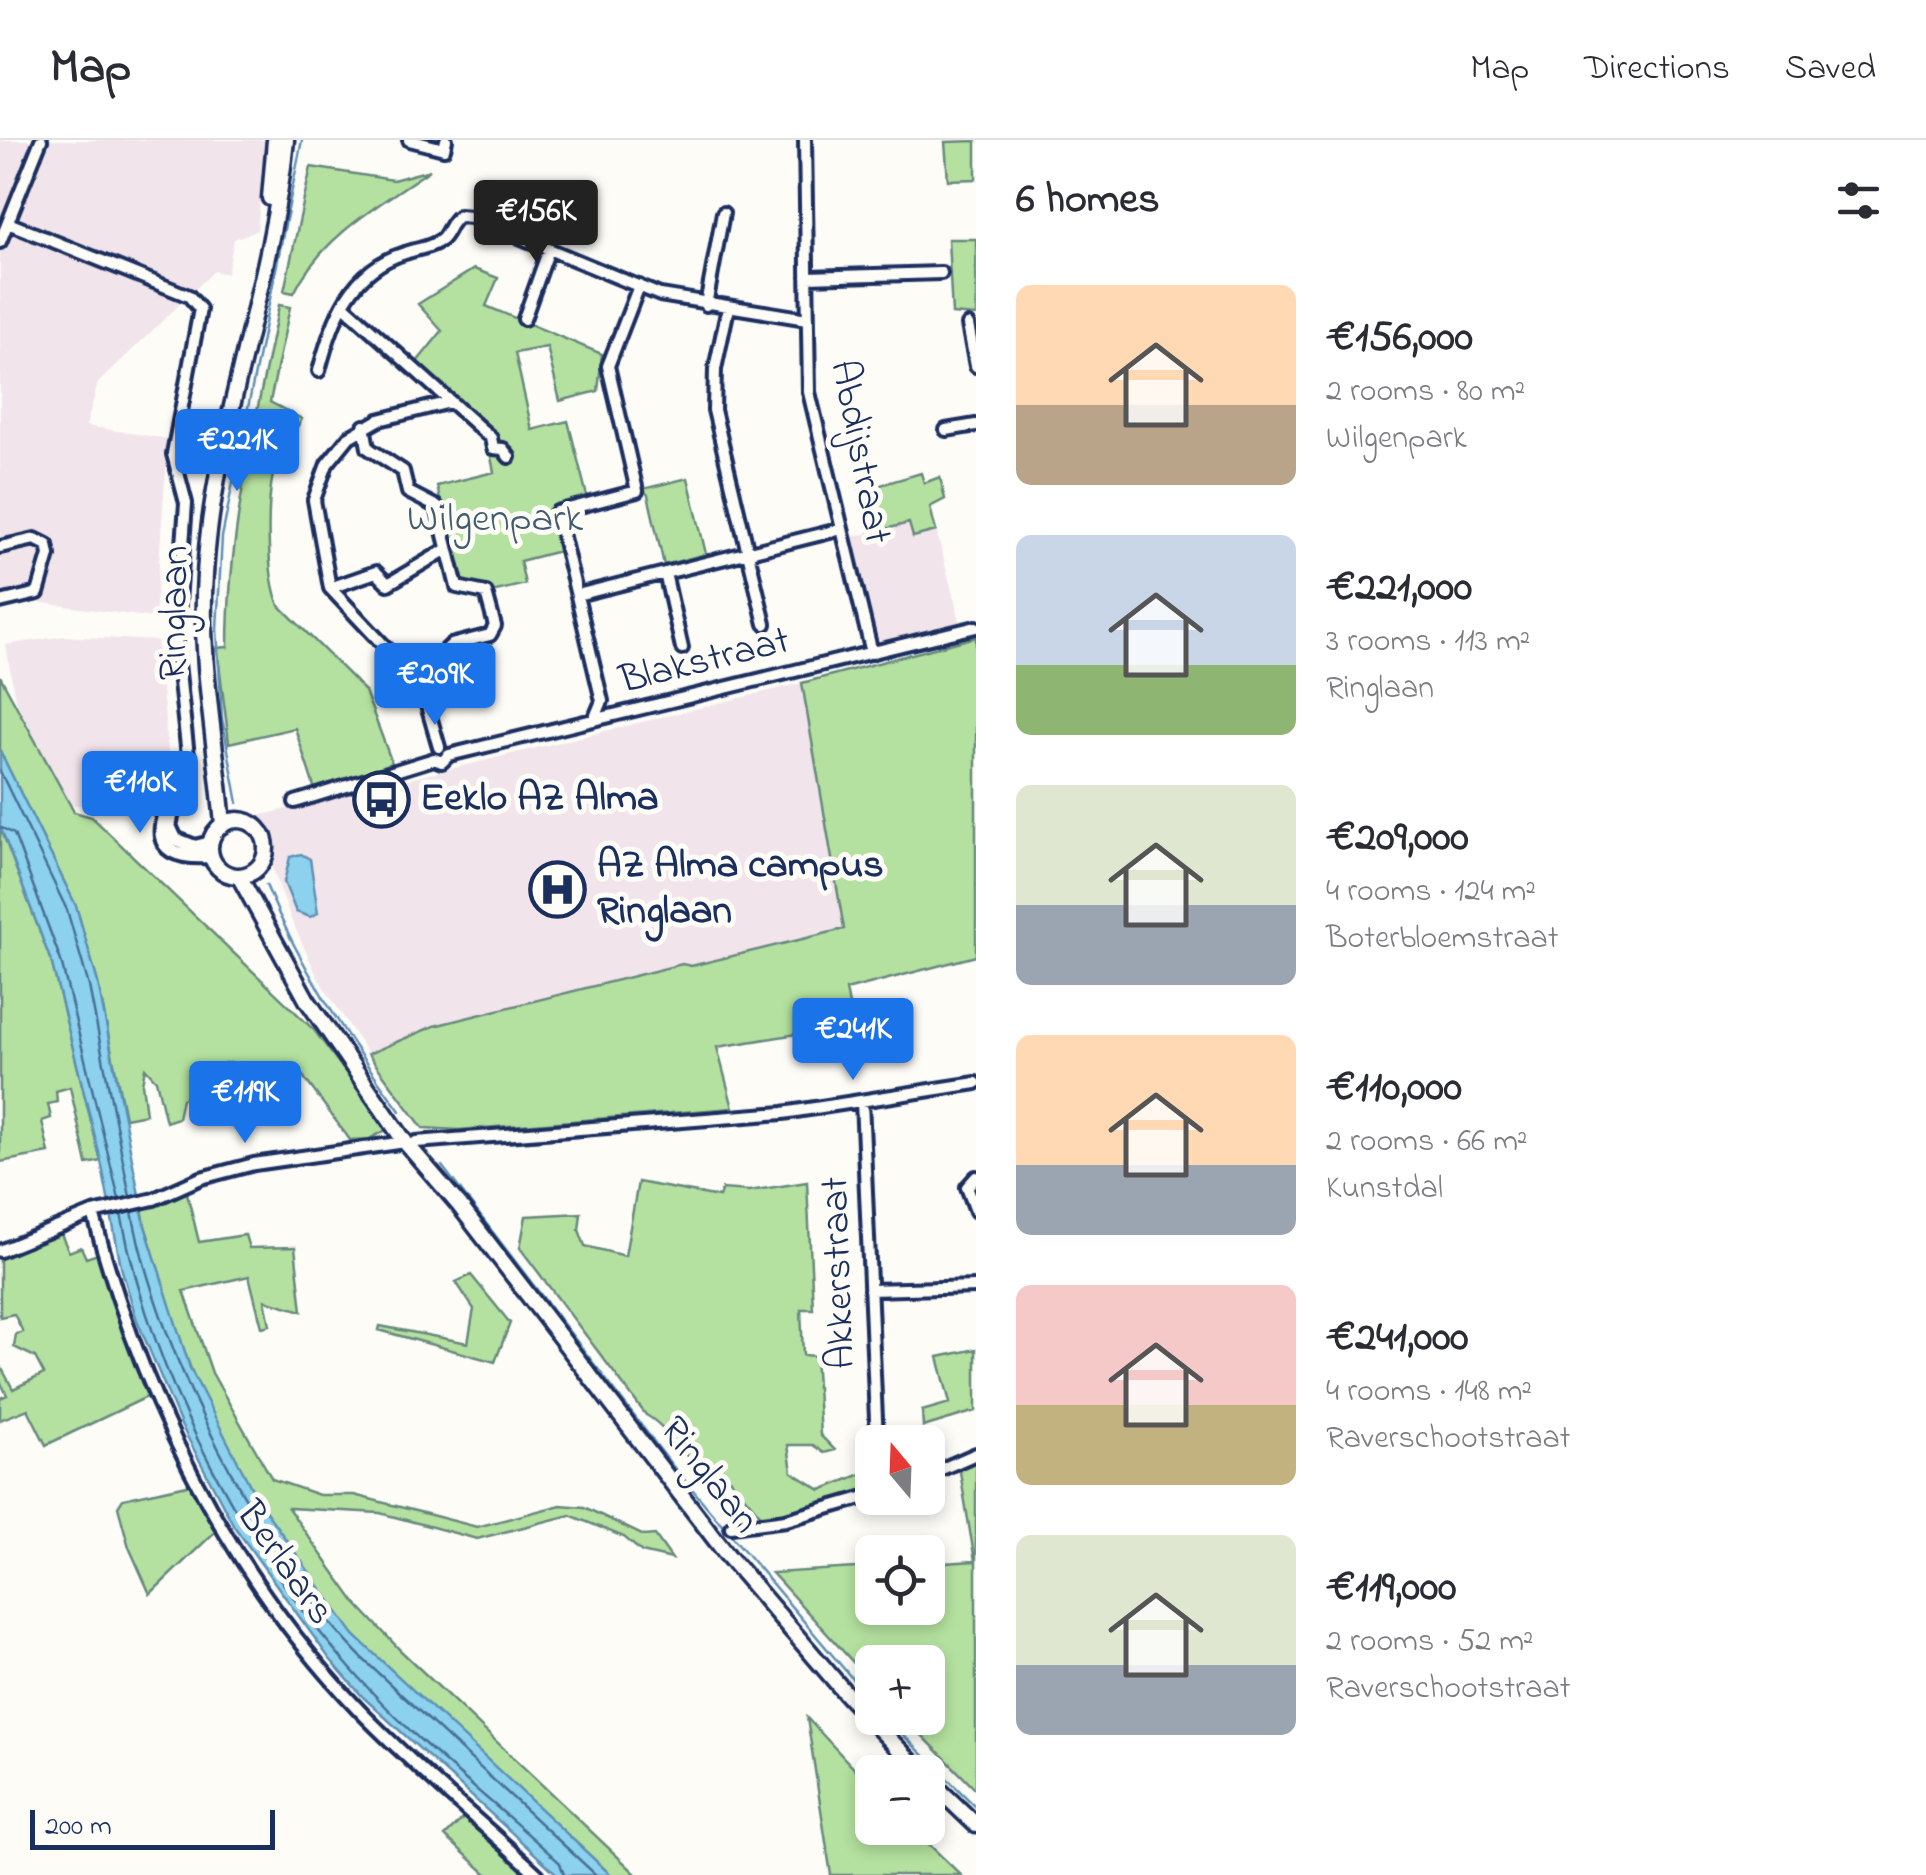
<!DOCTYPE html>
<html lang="en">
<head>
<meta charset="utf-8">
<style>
	body { margin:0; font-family:"Indie Flower",sans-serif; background:#f7f7f7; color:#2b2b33; height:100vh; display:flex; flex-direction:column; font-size:38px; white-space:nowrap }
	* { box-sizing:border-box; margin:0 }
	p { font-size:32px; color:#7c7c81 }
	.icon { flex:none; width:55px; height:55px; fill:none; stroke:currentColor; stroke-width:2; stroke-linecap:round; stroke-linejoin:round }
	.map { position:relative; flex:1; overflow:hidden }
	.sheet { display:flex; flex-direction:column; background:#fff; width:950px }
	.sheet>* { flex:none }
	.needle { width:65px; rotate:341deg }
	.controls { position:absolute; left:855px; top:1285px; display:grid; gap:20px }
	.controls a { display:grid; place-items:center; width:90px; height:90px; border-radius:15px; background:#fff; box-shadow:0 5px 15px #0003; font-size:50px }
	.scale { position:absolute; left:30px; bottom:25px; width:245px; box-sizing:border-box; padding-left:10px; border:5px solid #1b2f5e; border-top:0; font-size:28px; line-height:35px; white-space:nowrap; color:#1b2f5e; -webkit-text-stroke:8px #fdfcf7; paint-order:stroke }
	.price { position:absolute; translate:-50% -85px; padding:0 22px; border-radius:10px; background:#1a73e8; color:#fff; font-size:32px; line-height:65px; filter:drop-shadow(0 2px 5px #0008) }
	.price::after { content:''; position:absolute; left:50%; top:60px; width:30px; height:22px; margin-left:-15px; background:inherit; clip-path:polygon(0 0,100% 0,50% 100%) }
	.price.on { background:#222; color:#fff }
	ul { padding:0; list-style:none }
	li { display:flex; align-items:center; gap:30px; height:250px; padding:0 40px }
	li span { display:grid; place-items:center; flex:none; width:280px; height:200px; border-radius:15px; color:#555 }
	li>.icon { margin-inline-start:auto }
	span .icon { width:120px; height:120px; fill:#fffc; stroke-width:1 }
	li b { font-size:42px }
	h2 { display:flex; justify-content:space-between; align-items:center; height:120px; padding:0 40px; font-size:42px }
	header { display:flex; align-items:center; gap:60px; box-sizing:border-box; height:140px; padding:0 50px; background:#fff; border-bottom:2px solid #e1e1e2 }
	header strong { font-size:48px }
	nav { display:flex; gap:55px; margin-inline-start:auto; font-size:35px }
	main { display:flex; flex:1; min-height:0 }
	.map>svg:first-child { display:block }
	.built { fill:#f1e4eb }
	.green { fill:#b4e19f; stroke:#68887e; stroke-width:2.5 }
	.water { fill:#8cd1ed; stroke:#5f90b4; stroke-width:2.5 }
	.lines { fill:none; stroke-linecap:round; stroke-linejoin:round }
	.shore { stroke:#487097; stroke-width:2.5 }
	.stream { stroke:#5f90b4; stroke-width:2.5 }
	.minor-casing { stroke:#1b2f5e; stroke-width:18 }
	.tertiary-casing { stroke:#1b2f5e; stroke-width:20 }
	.secondary-casing { stroke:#1b2f5e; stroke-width:21 }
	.minor { stroke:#fdfcf7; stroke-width:10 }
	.tertiary { stroke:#fdfcf7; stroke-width:12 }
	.secondary { stroke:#fdfcf7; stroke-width:14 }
	.labels { text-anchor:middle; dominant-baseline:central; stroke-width:10; stroke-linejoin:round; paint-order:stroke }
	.street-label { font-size:40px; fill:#1b2f5e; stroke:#fdfcf7 }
	.park-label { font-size:40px; fill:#415c6e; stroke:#fdfcf7 }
	.poi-label { font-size:40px; font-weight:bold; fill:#1b2f5e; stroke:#fdfcf7; text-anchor:start }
</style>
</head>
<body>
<header>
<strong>Map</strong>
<nav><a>Map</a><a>Directions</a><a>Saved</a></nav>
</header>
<main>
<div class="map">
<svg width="976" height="1735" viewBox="0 0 976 1735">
	<rect width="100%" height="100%" fill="#fdfcf7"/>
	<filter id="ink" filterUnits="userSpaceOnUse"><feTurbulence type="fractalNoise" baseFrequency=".01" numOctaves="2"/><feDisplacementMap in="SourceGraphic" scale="20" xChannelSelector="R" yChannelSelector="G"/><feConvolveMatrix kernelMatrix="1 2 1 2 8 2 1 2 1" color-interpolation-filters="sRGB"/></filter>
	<g filter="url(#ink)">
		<path class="built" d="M 0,0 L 266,0 L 257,90 L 234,99 L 227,134 L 214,131 L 98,243 L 86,286 L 168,299 L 155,478 L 36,462 L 0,470 Z
			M 933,378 L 960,482 L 883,502 L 876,499 L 851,397 Z
			M 64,496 L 157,501 L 170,630 L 150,664 L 68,665 L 15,558 L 6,505 Z
			M 802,543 L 844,789 L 691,826 L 681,824 L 434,886 L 368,914 L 319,840 L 291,779 L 254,677 Z"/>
		<path class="green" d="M 976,1 L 976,39 L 948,40 L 945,2 Z
			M 311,27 L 393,40 L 430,30 C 379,65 321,97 294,153 L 284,151 Z
			M 948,99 L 976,99 L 976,176 L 952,174 Z
			M 474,129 L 498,138 L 486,166 L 602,214 L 598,251 L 560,261 L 547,207 L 515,213 L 532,290 L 568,281 L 588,360 L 549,369 L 559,411 L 520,421 L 525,444 L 492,452 L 480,445 L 469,448 L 458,439 L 437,346 L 494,332 L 484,283 L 416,223 L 442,191 L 418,164 Z
			M 279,165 L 290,167 L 270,262 L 302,279 C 294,293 283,307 277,321 C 265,353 266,435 279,465 L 365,551 L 392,623 L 315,650 L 295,588 L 229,603 L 217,508 L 228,507 C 228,391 256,278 279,165 Z
			M 921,333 L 924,343 L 940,337 L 945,359 L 930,367 L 936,391 L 913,397 L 909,383 L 870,393 L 860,351 Z
			M 688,338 L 706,414 L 664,425 L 648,355 L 643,349 Z
			M 976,497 L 976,816 L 846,850 L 853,885 L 717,907 L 733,968 L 459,990 L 423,988 L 368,914 L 434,886 L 682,824 L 691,826 L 844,789 L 802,543 Z
			M 0,536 L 74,672 L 92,677 L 314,890 L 388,989 L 369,999 L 350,1000 L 294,924 L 225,923 L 229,946 L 182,959 L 178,978 L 166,982 L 156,940 L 145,928 L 142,944 L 146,974 L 125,978 L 98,843 L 76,766 L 0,611 Z
			M 0,686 L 52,824 L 101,1021 L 87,1024 L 70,947 L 56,951 L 57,962 L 48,964 L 51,978 L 42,981 L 49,1013 L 0,1022 Z
			M 638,1042 L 719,1057 L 722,1049 L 749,1051 L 807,1042 L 813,1169 L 801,1169 L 803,1215 L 815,1216 L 820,1295 L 835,1310 L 824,1313 L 813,1305 L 788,1305 L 792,1332 L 821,1350 L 869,1331 L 870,1349 L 866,1353 L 764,1379 L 730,1339 C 691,1341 676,1291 646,1275 L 520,1108 L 526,1076 L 581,1073 L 579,1090 L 585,1106 L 625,1116 Z
			M 186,1049 L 199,1102 L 245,1095 L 249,1108 L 295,1107 L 302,1171 L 265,1160 L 270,1185 L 262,1187 L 249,1136 L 184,1151 L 212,1233 L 272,1339 L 319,1355 L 354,1355 L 477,1387 L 561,1365 L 584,1367 L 644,1396 L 655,1395 L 672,1419 L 642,1412 L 624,1397 L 570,1375 L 477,1399 L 380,1373 L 288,1368 L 356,1463 L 401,1511 L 637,1735 L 611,1735 L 371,1513 C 307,1449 220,1309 189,1224 C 172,1179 160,1132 145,1086 L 142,1067 Z
			M 60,1092 L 69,1112 L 81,1107 L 86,1118 L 98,1114 L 151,1255 L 46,1305 L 28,1269 L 0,1280 L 0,1258 L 7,1255 L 0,1241 L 0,1225 L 13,1249 L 44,1234 L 35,1217 L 14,1207 L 16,1194 L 23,1192 L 14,1174 L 0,1177 L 0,1116 Z
			M 471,1135 L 510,1183 L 495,1222 L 379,1190 L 380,1186 L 468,1203 L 474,1169 L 456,1142 Z
			M 976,1209 L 976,1271 L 923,1287 L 922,1271 L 950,1263 L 938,1217 Z
			M 976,1319 L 976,1650 L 905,1578 L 928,1578 L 928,1522 L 872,1522 L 872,1543 L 772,1433 L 872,1427 L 872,1468 L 928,1468 L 928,1424 L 975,1421 L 959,1326 Z
			M 192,1344 L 218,1389 L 150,1454 L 129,1407 L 118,1367 L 123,1359 Z
			M 807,1578 L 872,1648 L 872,1688 L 912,1688 L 961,1735 L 831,1735 Z
			M 466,1675 L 532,1735 L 488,1735 L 445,1696 Z"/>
		<path class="water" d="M 0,611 L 76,766 L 98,843 L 145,1086 L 190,1228 L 257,1359 L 354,1495 L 611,1735 L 558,1735 L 363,1557 L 329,1518 L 234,1386 L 181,1285 L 137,1180 L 121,1127 L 101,1021 L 52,824 L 0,686 Z
			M 301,714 L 310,719 L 318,773 L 310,777 L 296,772 L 284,742 L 290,717 Z"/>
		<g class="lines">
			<path class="shore" d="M 0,631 L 67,770 L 89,846 L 130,1057
				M 0,687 L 14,694 L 61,821 L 119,1059
				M 132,1072 C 159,1215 261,1416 364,1520 L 596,1735
				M 121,1074 C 155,1249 248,1419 369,1549 C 427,1612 498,1665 560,1723 L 564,1735"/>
			<path class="stream" d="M 238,663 L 222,578 L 217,489 L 222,397 L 302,0
				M 266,745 C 301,829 347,898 400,971
				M 442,1026 L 671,1324 L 872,1562
				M 886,1578 L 976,1667"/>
			<defs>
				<path id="minor" d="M 409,0 L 444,9 L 446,0
					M 805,0 L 809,252 L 872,513
					M 8,83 L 189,156 L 200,169 L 173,314 L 186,363 L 176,505 L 188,616
					M 0,102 L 41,0
					M 807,137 L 941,133
					M 343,165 L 491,298 L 493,308 L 503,309 L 509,317
					M 706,165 L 723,73
					M 728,168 L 715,229 L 714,270 L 765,484
					M 524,179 L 549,109
					M 968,185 L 976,226
					M 319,231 C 332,181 349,130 405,113 C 418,108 428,109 441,100 C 449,93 449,83 459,76 L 471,77 L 660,155 L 807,179
					M 364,286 L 368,308 L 403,331 L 408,352 L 437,367 L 457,447 L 486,453 L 495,486 L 490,495 L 451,505 L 416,539
					M 946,290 L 976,285
					M 0,407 L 35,399 L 47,405 L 49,415 L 38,453 L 0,462
					M 665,433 L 682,508
					M 330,448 L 376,432 L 388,444 L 447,409
					M 577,455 L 842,389
					M 594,580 L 602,561 L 557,372 L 637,351 L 608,226 L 639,146
					M 439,607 L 421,545 L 330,448 L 314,360 L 327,324 L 349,297 L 379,280 L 450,262
					M 295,662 L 434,619 L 442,622 L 449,615 L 976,487
					M 862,961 L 877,1302
					M 416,1002 L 783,973 L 976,943
					M 976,1037 L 967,1047 L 976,1071
					M 93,1073 C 142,1258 226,1430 359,1570 C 415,1628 479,1680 538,1735
					M 0,1111 L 93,1073 L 154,1059 L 201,1038 L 254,1024 L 405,1002
					M 870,1150 L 976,1147
					M 928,1335 L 976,1314
					M 731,1387 L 786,1380 L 872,1355"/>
				<path id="tertiary" d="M 188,616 C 177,656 123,722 211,716
					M 173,668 L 169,686 L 175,699 L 195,707 L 211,703"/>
				<path id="secondary" d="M 270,58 L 275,0
					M210 708a28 28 0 1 1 56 0a28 28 0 1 1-56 0Z
					M 223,685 C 216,601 199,520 205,434 C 214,287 272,146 286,0
					M 239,736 L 307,860 L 405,1002 L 459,1065 L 728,1416 L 848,1556 L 921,1632
					M 928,1639 L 976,1685"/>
			</defs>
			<use href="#minor" class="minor-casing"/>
			<use href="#tertiary" class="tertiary-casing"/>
			<use href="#secondary" class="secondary-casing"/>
			<use href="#minor" class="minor"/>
			<use href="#tertiary" class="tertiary"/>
			<use href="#secondary" class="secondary"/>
		</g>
	</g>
	<defs>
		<symbol id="bus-ring" viewBox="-11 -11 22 22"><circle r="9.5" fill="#fdfcf7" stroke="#1b2f5e" stroke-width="1.5"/><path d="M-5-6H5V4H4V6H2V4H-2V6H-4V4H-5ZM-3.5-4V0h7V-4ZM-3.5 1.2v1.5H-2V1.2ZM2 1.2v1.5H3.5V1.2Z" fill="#1b2f5e"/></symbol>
		<symbol id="hospital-ring" viewBox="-11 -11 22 22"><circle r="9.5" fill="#fdfcf7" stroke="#1b2f5e" stroke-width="1.5"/><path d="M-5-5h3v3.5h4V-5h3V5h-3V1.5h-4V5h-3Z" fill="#1b2f5e"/></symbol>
	</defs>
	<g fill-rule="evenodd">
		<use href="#bus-ring" x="350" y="628" width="63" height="63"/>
		<use href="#hospital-ring" x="526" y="718" width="63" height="63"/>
	</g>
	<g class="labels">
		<g class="street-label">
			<text transform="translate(859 312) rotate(79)">Abdijstraat</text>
			<text transform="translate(176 473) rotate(-89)">Ringlaan</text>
			<text transform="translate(705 522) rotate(-14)">Blakstraat</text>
			<text transform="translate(840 1133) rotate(-92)">Akkerstraat</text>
			<text transform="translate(708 1336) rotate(52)">Ringlaan</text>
			<text transform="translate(284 1424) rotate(55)">Berlaars</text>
		</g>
		<g class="park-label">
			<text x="495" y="380">Wilgenpark</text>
		</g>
		<g class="poi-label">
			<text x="420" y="659">Eeklo AZ Alma</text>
			<text x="597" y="726">AZ Alma campus<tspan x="597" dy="46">Ringlaan</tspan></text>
		</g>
	</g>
</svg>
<div class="controls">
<a><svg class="needle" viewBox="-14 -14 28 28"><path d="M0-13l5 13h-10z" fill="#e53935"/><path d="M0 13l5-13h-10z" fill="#7c7c81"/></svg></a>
<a><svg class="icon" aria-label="locate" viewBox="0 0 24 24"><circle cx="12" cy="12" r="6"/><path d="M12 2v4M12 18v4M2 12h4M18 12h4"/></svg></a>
<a>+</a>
<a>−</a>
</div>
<div class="scale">200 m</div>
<b class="price on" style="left:536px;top:125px">€156K</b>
<b class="price" style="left:237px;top:354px">€221K</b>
<b class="price" style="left:435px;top:588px">€209K</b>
<b class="price" style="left:140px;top:696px">€110K</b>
<b class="price" style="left:853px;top:943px">€241K</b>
<b class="price" style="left:245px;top:1006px">€119K</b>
</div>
<section class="sheet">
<h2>6 homes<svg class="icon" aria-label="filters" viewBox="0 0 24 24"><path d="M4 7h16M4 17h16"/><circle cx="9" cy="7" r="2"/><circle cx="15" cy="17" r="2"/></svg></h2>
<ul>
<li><span style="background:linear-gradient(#ffd9b3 60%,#b9a48a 0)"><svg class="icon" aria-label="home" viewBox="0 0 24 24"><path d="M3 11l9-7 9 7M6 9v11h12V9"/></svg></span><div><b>€156,000</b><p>2 rooms · 80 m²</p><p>Wilgenpark</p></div></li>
<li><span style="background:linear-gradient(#c9d6e8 65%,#8fb573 0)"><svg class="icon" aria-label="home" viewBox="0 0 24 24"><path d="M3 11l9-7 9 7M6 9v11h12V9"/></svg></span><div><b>€221,000</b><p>3 rooms · 113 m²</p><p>Ringlaan</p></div></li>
<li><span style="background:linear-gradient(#dfe7d0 60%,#9aa5b1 0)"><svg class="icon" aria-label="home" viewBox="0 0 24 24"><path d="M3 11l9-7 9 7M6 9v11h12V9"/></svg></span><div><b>€209,000</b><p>4 rooms · 124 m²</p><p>Boterbloemstraat</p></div></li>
<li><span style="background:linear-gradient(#ffd9b3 65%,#9aa5b1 0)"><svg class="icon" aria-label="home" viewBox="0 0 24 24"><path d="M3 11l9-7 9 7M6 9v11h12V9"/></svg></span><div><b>€110,000</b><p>2 rooms · 66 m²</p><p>Kunstdal</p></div></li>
<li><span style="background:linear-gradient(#f6c9c9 60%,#c2b280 0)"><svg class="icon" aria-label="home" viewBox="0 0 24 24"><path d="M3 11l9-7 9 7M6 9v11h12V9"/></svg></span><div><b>€241,000</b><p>4 rooms · 148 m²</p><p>Raverschootstraat</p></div></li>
<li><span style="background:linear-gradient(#dfe7d0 65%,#9aa5b1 0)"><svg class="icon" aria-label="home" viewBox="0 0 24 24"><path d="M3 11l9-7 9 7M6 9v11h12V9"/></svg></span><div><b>€119,000</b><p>2 rooms · 52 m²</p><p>Raverschootstraat</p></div></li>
</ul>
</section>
</main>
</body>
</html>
